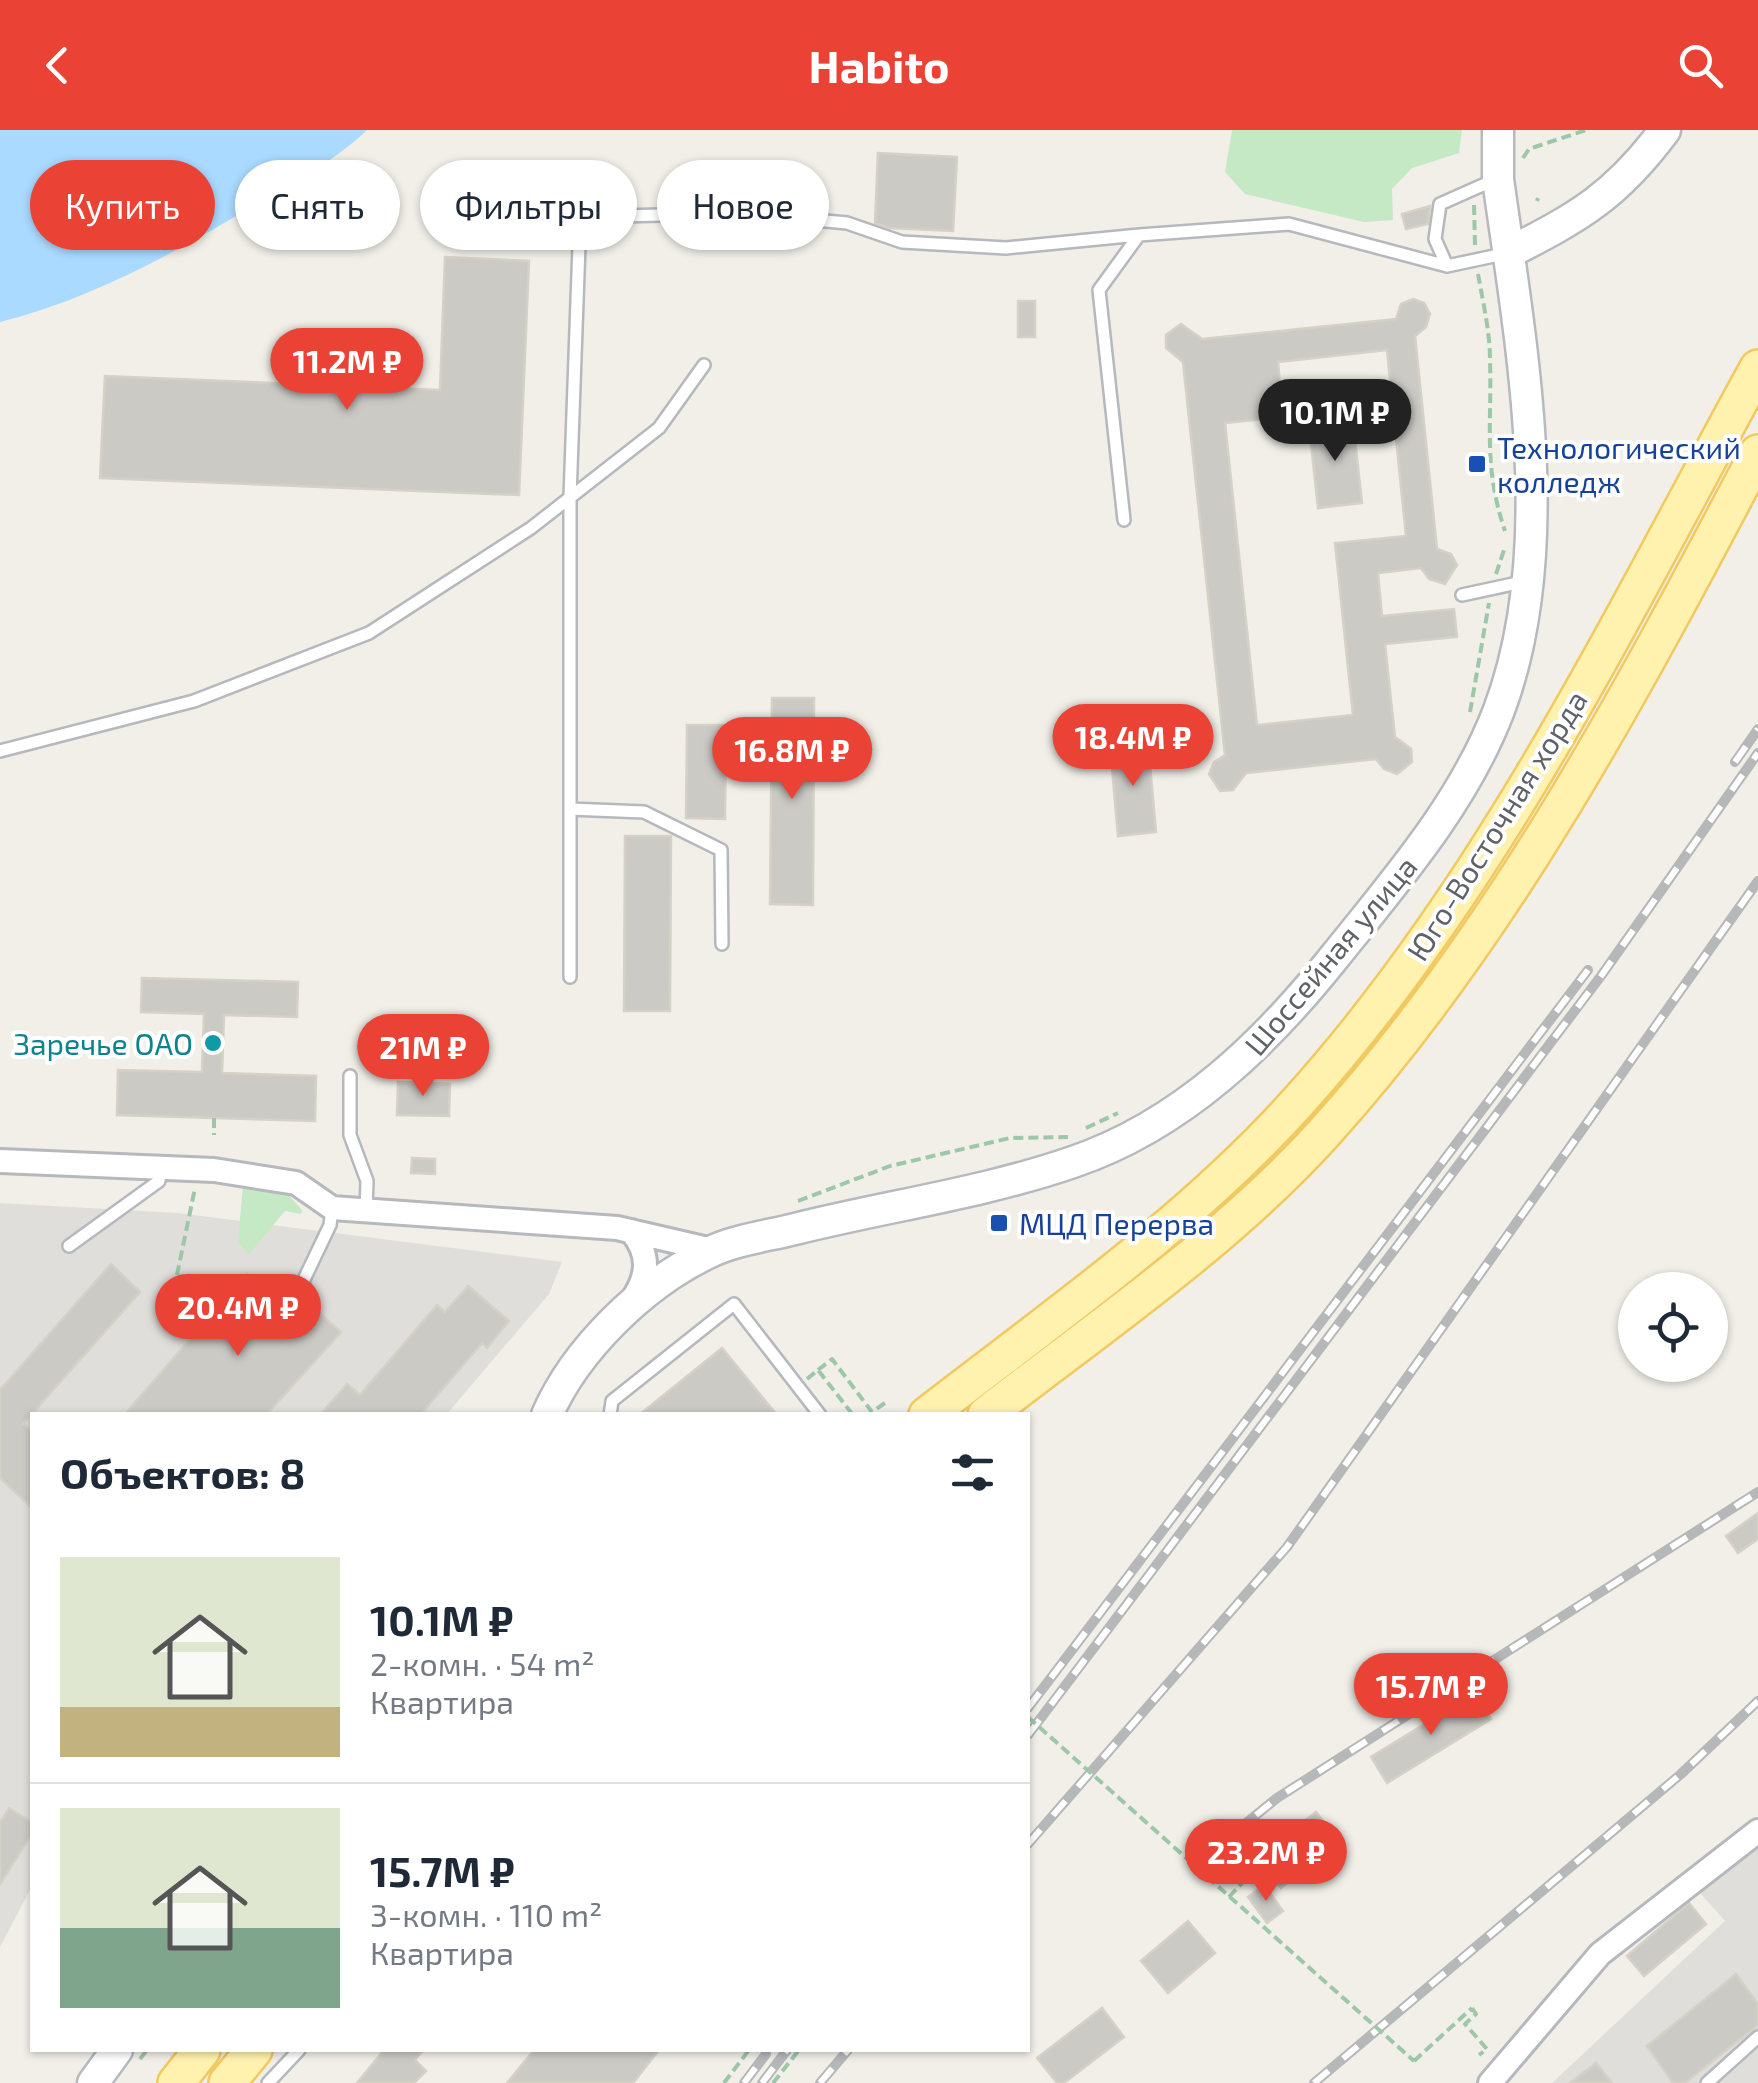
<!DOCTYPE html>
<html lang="ru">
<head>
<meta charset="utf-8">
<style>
	body { margin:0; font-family:"Exo 2",sans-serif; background:#f6f6f7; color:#1f2937; height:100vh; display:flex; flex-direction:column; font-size:38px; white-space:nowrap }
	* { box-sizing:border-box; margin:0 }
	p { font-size:32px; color:#747a83 }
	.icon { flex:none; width:55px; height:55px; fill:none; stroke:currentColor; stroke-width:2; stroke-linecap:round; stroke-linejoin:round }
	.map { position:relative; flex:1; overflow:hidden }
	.panel { position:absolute; left:30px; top:1282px; width:1000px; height:640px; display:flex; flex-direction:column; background:#fff; border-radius:0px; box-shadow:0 2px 8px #0004 }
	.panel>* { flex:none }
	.top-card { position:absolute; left:30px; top:30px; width:1000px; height:90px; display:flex; gap:20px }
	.controls { position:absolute; left:1618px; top:1142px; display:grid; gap:20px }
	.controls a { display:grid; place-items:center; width:110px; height:110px; border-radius:50%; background:#fff; box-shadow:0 2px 8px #0004; font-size:50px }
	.price { position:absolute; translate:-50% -85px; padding:0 22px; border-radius:35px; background:#ea4335; color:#fff; font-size:32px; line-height:65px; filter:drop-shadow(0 2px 5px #0008) }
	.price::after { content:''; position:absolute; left:50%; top:60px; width:30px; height:22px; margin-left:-15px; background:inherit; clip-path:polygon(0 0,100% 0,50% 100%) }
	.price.current { background:#222; color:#fff }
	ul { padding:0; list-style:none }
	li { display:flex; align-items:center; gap:30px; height:250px; padding:0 30px }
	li+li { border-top:2px solid #e0e1e3 }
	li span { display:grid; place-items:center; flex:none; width:280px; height:200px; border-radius:0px; color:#555 }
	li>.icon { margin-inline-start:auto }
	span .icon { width:120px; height:120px; fill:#fffc; stroke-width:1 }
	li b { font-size:42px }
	h2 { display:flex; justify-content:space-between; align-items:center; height:120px; padding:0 30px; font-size:42px }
	.pill { padding:0 35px; border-radius:45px; background:#fff; box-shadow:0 2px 8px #0004; font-size:35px; line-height:90px }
	.pill.current { background:#ea4335; color:#fff }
	header { display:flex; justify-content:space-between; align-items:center; height:130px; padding:0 30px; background:#ea4335; color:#fff; font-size:45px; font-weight:700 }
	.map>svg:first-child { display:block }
	.industrial { fill:#e0deda }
	.green { fill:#c5e8c5 }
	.water { fill:#aadaff }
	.building { fill:#cccac5; stroke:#d6d1c6; stroke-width:2.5; fill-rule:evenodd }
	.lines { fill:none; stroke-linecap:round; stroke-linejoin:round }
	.lane-casing { stroke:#b5b8bc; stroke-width:16 }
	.street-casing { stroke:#b5b8bc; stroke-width:28 }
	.secondary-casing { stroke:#b6babf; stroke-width:35 }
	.primary-casing { stroke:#f2c960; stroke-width:40 }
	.path { stroke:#9cc7a9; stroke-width:4; stroke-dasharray:10 5; stroke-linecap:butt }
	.lane { stroke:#fff; stroke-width:11 }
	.street { stroke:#fff; stroke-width:22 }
	.secondary { stroke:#fff; stroke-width:30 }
	.primary { stroke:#fff2af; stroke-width:35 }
	.rail-casing { stroke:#b6b7b8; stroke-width:10 }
	.rail { stroke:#fff; stroke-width:6; stroke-dasharray:19; stroke-linecap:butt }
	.path-bridge { stroke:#9cc7a9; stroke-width:4; stroke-dasharray:10 5; stroke-linecap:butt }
	.transit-dot { fill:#1a4fb4; stroke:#fff; stroke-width:4 }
	.culture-dot { fill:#0f9aa8; stroke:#fff; stroke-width:4 }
	.labels { text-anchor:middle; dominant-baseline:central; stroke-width:8; stroke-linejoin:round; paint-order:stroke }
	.transit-label { font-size:30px; fill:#164399; stroke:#fff; text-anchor:start }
	.street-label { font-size:30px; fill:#5f6368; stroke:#fff }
	.culture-label { font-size:30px; fill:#0d838f; stroke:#fff; text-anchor:end }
</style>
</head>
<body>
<header><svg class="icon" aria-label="back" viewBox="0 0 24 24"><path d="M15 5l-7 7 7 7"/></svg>Habito<svg class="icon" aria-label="search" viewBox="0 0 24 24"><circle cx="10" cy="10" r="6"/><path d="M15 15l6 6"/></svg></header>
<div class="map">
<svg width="1758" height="1953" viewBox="0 0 1758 1953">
	<rect width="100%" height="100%" fill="#f1efe8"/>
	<path class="industrial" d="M 0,1073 L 178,1083 L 562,1132 L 549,1164 L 446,1285 L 32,1285 L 32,1756 L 0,1817 Z
		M 1758,1701 L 1758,1953 L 1552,1953 L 1725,1791 L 1691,1753 Z"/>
	<path class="green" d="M 1232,0 L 1462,0 L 1459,23 L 1412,38 L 1392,59 L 1393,90 L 1364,92 L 1245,64 L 1225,42 Z
		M 243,1055 L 286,1062 L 302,1080 L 301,1084 L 285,1081 L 249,1124 L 238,1112 Z"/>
	<path class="water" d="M 0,0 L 367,0 C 336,30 302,47 265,69 C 181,119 96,168 0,192 Z"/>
	<path class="building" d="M 878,23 L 957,27 L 953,101 L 890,98 L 875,93 Z
		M 1430,76 L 1428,94 L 1406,99 L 1402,84 Z
		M 445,127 L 529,131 L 519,365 L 100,348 L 105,246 L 440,260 Z
		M 1413,169 L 1424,173 L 1430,184 L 1426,197 L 1415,206 L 1437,419 L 1451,424 L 1457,435 L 1445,454 L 1429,449 L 1421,438 L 1378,443 L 1382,486 L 1454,479 L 1457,507 L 1385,514 L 1395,607 L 1411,619 L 1412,632 L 1397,644 L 1384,639 L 1376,629 L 1246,643 L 1233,660 L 1220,661 L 1209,644 L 1214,632 L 1225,625 L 1183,232 L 1166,218 L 1166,205 L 1181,194 L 1202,209 L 1396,189 L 1401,174 ZM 1387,220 L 1406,406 L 1335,413 L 1353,585 L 1257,595 L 1225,293 L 1283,287 L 1278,232 Z
		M 1018,171 L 1035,171 L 1035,207 L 1018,207 Z
		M 1353,291 L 1362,373 L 1318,378 L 1309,295 Z
		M 772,568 L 814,568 L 813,775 L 770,774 Z
		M 687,595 L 726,595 L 725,689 L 686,688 Z
		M 1148,612 L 1156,702 L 1118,706 L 1110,615 Z
		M 625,706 L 671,706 L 670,881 L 624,881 Z
		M 142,848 L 298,852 L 297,887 L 224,885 L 222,943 L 316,946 L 315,991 L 117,985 L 118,940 L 202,942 L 204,884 L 141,882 Z
		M 398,952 L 450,954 L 449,986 L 397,985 Z
		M 412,1028 L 435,1029 L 435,1044 L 411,1043 Z
		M 111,1134 L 140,1162 L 23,1294 L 32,1302 L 32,1378 L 0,1348 L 0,1260 Z
		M 247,1144 L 282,1174 L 284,1189 L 296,1187 L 309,1197 L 321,1184 L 341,1202 L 266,1285 L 124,1285 Z
		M 468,1156 L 509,1191 L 487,1218 L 482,1213 L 420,1285 L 320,1285 L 347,1254 L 360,1265 L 437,1175 L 445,1182 Z
		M 722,1218 L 777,1285 L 639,1285 Z
		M 1758,1383 L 1758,1409 L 1738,1423 L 1726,1406 Z
		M 1475,1563 L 1491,1589 L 1387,1653 L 1371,1627 Z
		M 9,1678 L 32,1693 L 32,1704 L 0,1754 L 0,1693 Z
		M 1316,1682 L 1339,1711 L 1281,1758 L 1257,1728 L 1267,1720 L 1273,1701 L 1293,1700 Z
		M 1264,1755 L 1283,1781 L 1267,1793 L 1248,1767 Z
		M 1689,1773 L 1706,1794 L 1644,1846 L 1627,1826 Z
		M 1188,1791 L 1215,1823 L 1168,1863 L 1141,1831 Z
		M 1736,1844 L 1758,1874 L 1758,1895 L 1685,1953 L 1673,1953 L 1647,1916 Z
		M 1102,1878 L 1124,1907 L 1064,1953 L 1057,1953 L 1037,1928 Z
		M 384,1920 L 423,1920 L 415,1930 L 426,1941 L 414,1953 L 357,1953 Z
		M 534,1920 L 659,1920 L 633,1953 L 507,1953 Z
		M 1596,1933 L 1612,1953 L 1570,1953 Z"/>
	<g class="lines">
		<defs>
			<path id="lane" d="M 1447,136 L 1435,109 L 1440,74 L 1494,50
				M 1124,390 L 1099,160 L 1139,105 L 1289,94 L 1447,136 L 1508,123
				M 1462,465 L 1527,451
				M 0,621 L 194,571 L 369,503 L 531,398 L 659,298 L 704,235
				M 570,679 L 644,682 L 721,720 L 722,814
				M 570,847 L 570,367 L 580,87 L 741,83 L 847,93 L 902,112 L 1006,118 L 1139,105
				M 350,946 L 350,1005 L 367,1051 L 366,1081
				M 69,1116 L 159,1051 L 161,1038
				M 289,1181 L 330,1095 L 332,1078
				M 610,1285 L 612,1271 L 734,1174 L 820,1285
				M 268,1953 L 299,1920
				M 1707,1953 L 1758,1907"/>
			<path id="street" d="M 0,1031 L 214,1040 L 296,1053 L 332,1078 L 617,1098 L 712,1120
				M 631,1101 C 650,1124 649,1145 632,1170
				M 1490,1953 L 1600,1824 L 1758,1701"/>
			<path id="secondary" d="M 1508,123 C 1579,87 1616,66 1665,0
				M 547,1285 C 576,1219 643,1154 708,1123 C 734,1110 767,1106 795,1099 C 887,1076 983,1063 1073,1032 C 1182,995 1266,913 1336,825 C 1397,749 1464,672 1499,580 C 1560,418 1521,216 1498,49 L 1498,0
				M 93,1953 L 117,1920"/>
			<path id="primary" d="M 927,1285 C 1053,1187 1189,1093 1297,973 C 1492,757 1619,491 1758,238
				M 986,1285 C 1100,1196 1225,1112 1323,1004 C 1504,804 1633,560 1758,323
				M 176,1953 L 202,1920
				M 227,1953 L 254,1920"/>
		</defs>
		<use href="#lane" class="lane-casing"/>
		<use href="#street" class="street-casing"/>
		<use href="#secondary" class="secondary-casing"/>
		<use href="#primary" class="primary-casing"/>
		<path class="path" d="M 1523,28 L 1529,19 L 1586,0
			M 1537,71 L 1538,68
			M 1474,75 L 1475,115
			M 1478,144 C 1483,172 1490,202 1490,230 C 1492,296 1483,336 1505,401
			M 1496,444 L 1504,420
			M 1470,582 L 1489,473
			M 214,988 L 214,1005
			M 1086,998 L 1118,983
			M 798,1071 L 890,1036 L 1010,1008 L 1068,1007
			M 177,1145 L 195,1058
			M 818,1240 L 832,1229 L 872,1282 L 885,1273
			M 807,1249 L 818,1240 L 853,1285
			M 1229,1767 L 1256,1738 L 1240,1725 L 1258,1704
			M 1472,1878 L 1476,1884 L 1465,1894 L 1487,1919 L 1479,1925
			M 140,1929 L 147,1920
			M 1414,1931 L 1472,1878
			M 724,1953 L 749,1920
			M 773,1953 L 799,1920"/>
		<use href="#lane" class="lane"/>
		<use href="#street" class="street"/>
		<use href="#secondary" class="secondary"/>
		<use href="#primary" class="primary"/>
		<defs>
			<path id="rail" d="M 1735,632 L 1758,599
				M 1028,1578 L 1588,840
				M 1028,1605 L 1601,846 L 1758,623
				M 1028,1714 L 1287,1417 L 1758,751
				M 1197,1733 L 1277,1668 L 1758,1362
				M 744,1953 L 766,1924
				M 762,1953 L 787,1920
				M 820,1953 L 848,1920
				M 1314,1953 L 1681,1644 L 1758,1571"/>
		</defs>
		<use href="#rail" class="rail-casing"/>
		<use href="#rail" class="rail"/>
		<path class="path-bridge" d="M 1028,1587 L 1414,1931"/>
	</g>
	<g class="transit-dot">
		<rect x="1467" y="324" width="20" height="20" rx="5"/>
		<rect x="989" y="1083" width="20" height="20" rx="5"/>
	</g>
	<circle class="culture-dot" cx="213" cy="913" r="10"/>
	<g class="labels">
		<g class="transit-label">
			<text x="1497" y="317">Технологический<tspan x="1497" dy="34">колледж</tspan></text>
			<text x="1019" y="1093">МЦД Перерва</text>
		</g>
		<g class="street-label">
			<text transform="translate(1496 695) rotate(-58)">Юго-Восточная хорда</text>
			<text transform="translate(1330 825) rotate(-50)">Шоссейная улица</text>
		</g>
		<g class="culture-label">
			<text x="193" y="913">Заречье ОАО</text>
		</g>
	</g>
</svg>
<div class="controls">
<a><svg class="icon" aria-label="locate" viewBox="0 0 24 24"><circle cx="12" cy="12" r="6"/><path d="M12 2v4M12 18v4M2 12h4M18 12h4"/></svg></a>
</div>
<b class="price" style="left:347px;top:283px">11.2M ₽</b>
<b class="price current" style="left:1335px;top:334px">10.1M ₽</b>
<b class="price" style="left:1133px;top:659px">18.4M ₽</b>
<b class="price" style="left:792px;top:672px">16.8M ₽</b>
<b class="price" style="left:423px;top:969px">21M ₽</b>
<b class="price" style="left:238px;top:1229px">20.4M ₽</b>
<b class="price" style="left:1431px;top:1608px">15.7M ₽</b>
<b class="price" style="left:1266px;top:1774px">23.2M ₽</b>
<div class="top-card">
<a class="pill current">Купить</a>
<a class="pill">Снять</a>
<a class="pill">Фильтры</a>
<a class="pill">Новое</a>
</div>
<section class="panel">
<h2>Объектов: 8<svg class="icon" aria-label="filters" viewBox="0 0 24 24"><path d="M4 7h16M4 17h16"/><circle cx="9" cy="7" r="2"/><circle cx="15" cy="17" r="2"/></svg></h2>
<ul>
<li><span style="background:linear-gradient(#dfe7d0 75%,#c2b280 0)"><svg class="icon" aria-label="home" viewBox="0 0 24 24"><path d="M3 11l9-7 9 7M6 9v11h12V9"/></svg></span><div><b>10.1M ₽</b><p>2-комн. · 54 m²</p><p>Квартира</p></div></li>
<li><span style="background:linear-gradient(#dfe7d0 60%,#7fa58c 0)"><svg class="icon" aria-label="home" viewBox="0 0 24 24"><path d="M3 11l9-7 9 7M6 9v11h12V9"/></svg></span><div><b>15.7M ₽</b><p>3-комн. · 110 m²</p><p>Квартира</p></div></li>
</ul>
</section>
</div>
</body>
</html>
